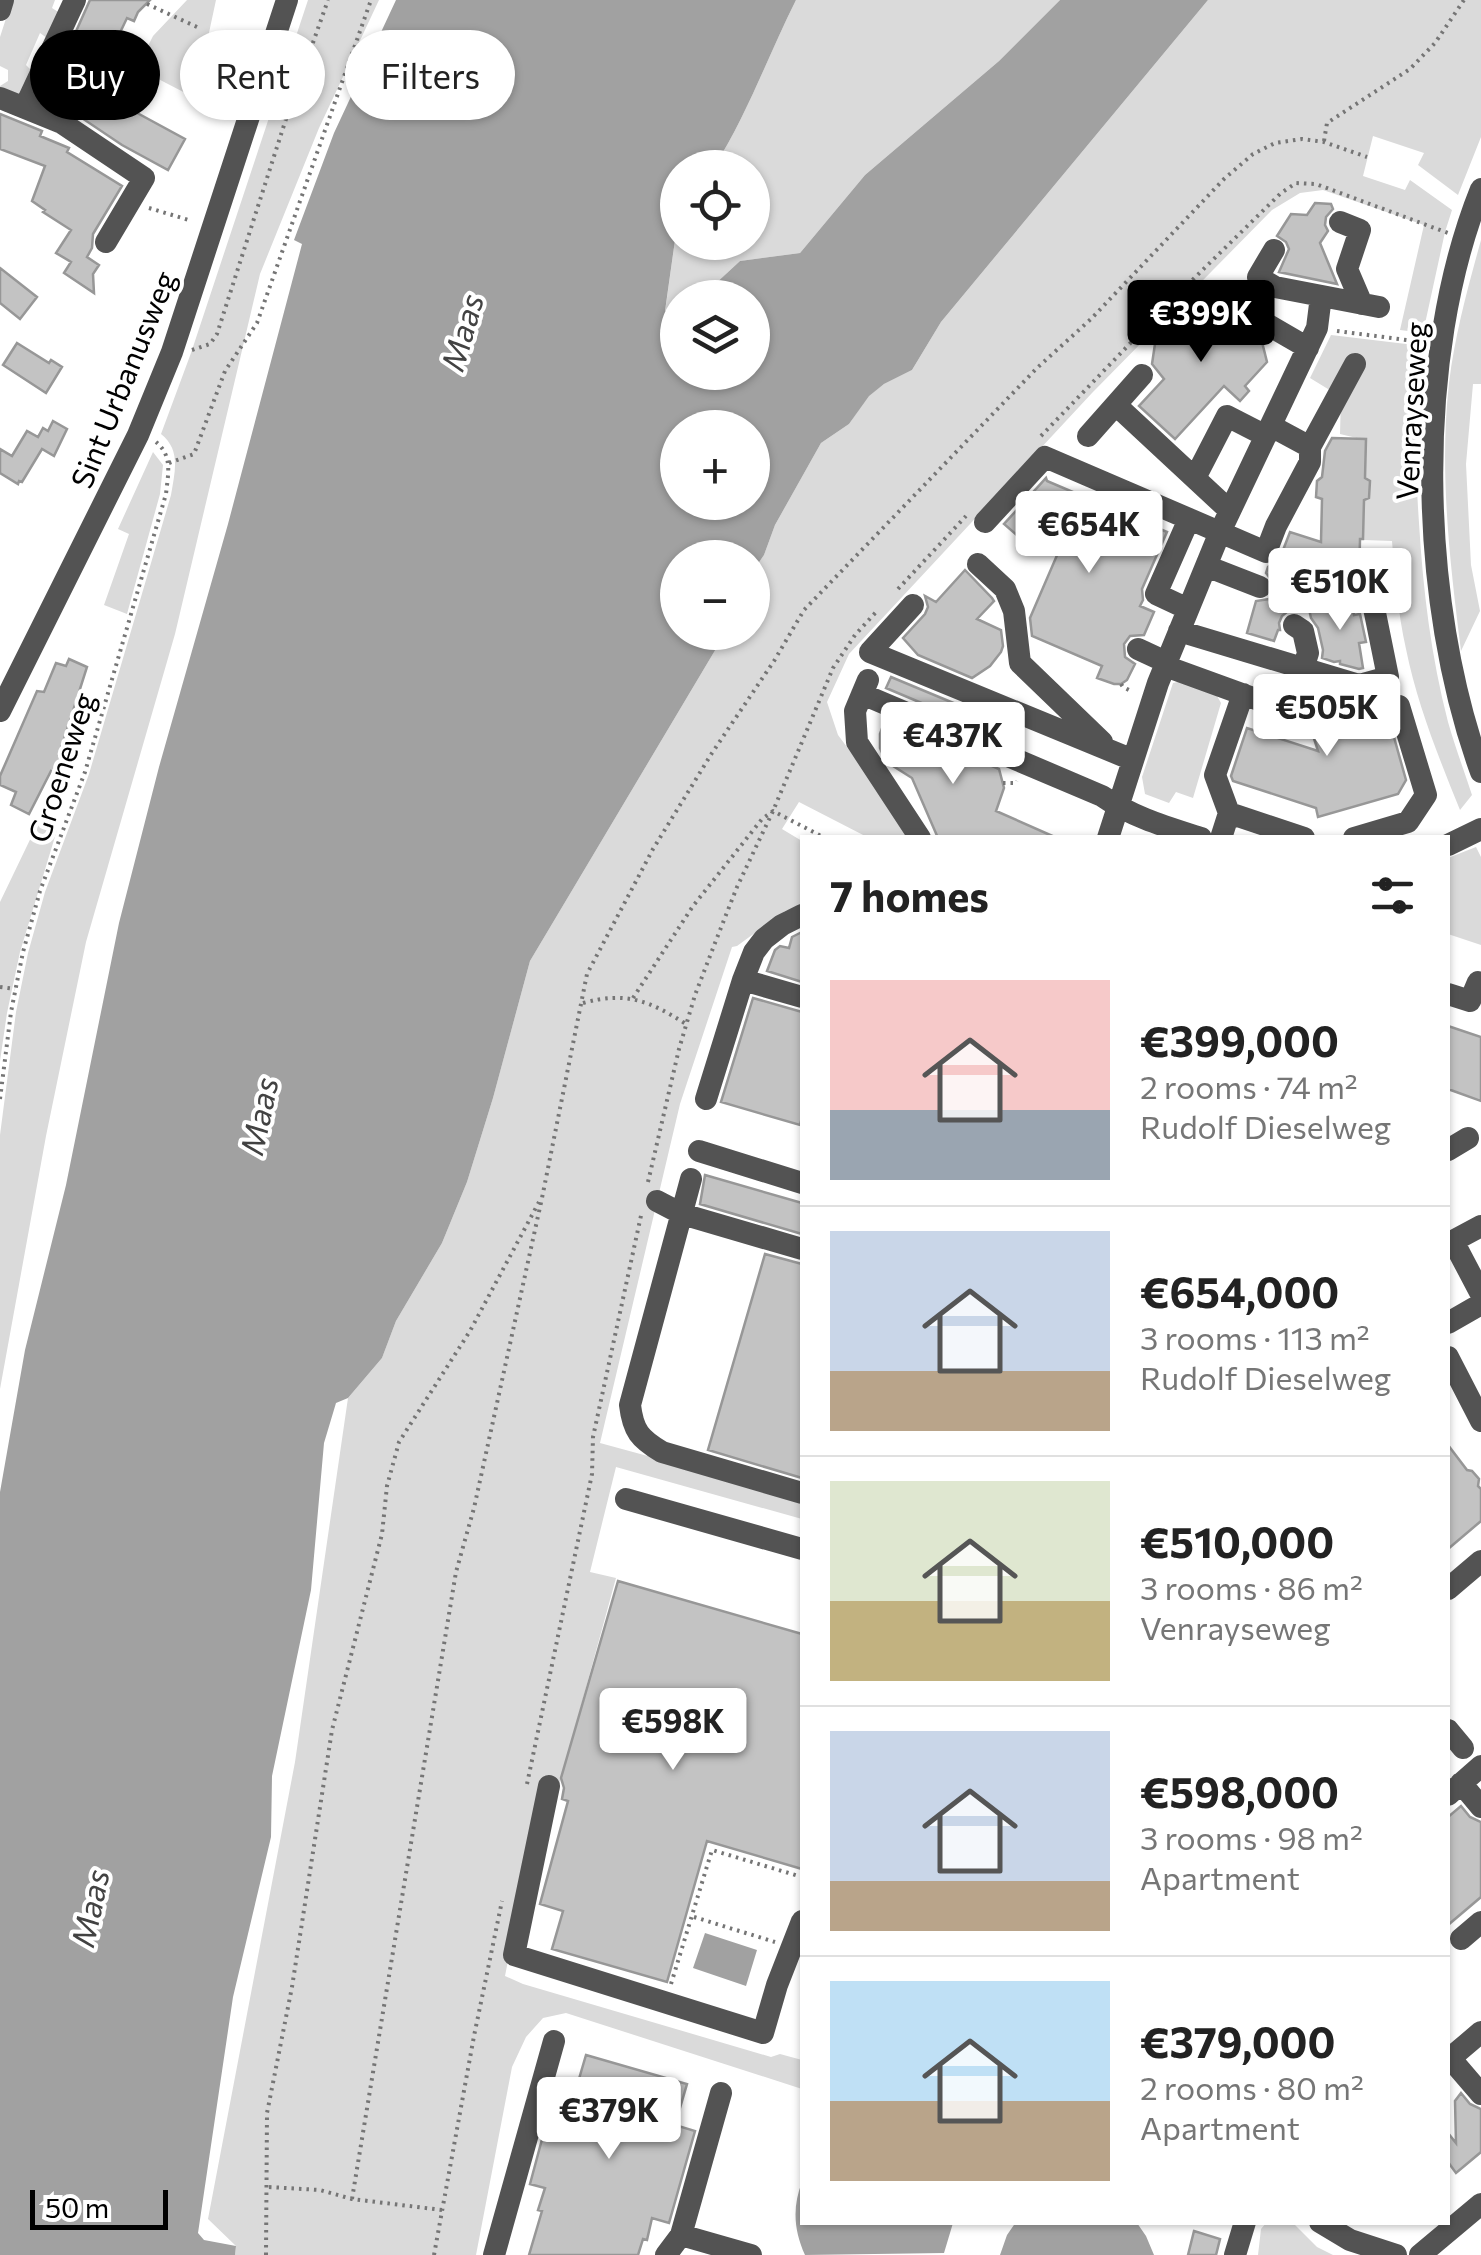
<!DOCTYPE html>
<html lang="en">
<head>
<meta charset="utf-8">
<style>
	body { margin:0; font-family:Commissioner,sans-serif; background:#f2f2f2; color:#222; height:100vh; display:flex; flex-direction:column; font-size:38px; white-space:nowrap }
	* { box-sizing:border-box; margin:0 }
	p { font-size:32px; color:#767676 }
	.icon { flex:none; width:55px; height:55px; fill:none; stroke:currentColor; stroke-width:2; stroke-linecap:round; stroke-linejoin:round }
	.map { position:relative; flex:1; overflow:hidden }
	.sheet { position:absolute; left:800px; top:835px; width:650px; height:1390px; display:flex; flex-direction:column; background:#fff; border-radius:0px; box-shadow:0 2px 8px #0004 }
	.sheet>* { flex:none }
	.banner { position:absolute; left:30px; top:30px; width:620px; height:90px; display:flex; gap:20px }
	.controls { position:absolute; left:660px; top:150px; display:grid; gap:20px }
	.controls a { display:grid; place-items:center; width:110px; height:110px; border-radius:50%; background:#fff; box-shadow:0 2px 8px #0004; font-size:50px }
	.scale { position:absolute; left:30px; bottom:25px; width:138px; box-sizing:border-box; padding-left:10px; border:5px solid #000; border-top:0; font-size:28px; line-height:35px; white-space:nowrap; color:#000; -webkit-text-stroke:8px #fff; paint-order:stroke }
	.price { position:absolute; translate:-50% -85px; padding:0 22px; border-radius:10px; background:#fff; color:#222; font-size:32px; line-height:65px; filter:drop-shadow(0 2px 5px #0008) }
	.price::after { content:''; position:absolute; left:50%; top:60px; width:30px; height:22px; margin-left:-15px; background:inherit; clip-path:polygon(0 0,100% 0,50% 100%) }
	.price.on { background:#000; color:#fff }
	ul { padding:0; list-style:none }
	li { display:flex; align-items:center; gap:30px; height:250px; padding:0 30px }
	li+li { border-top:2px solid #e0e0e0 }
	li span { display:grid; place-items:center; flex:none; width:280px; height:200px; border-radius:0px; color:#555 }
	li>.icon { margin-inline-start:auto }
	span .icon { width:120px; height:120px; fill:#fffc; stroke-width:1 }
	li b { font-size:42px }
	h2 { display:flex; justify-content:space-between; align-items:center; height:120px; padding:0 30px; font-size:42px }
	.chip { padding:0 35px; border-radius:45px; background:#fff; box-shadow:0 2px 8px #0004; font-size:35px; line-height:90px }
	.chip.on { background:#000; color:#fff }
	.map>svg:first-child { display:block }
	.green { fill:#dadada }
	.water { fill:#a1a1a1; fill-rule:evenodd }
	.building { fill:#c3c3c3; stroke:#979797; stroke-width:2.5 }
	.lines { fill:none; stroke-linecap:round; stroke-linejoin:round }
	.path { stroke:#757575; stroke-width:4; stroke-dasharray:2.5 5; stroke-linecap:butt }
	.minor { stroke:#535353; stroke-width:22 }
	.labels { text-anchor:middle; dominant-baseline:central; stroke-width:8; stroke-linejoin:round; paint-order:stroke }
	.street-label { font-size:30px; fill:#000; stroke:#fff }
	.water-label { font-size:32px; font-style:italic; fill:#424242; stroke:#fff }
</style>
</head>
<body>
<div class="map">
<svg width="1481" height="2255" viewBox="0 0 1481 2255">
	<rect width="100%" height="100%" fill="#fff"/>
	<path class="green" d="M 12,0 L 55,0 L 52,8 L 63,15 L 51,41 L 40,33 L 26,65 L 36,75 L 20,95 L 0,90 L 0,86 L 8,81 L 8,70 L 0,66 L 0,37 Z
		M 187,0 L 216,0 L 195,98 L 137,68 L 153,36 Z
		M 308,0 L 379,0 L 319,128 L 260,274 L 175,634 L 86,942 L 46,1136 L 0,1389 L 0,1135 L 16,1012 L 28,953 L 45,892 L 89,774 L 171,495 C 175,471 181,450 161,434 L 191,353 Z
		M 796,0 L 1060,0 L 999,61 L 865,175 L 800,253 L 740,261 L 701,297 L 678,298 L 677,307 L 665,312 L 677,226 L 678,242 L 752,242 L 752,168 L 714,167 C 747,115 768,56 796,0 Z
		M 1208,0 L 1481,0 L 1481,137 L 1458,195 L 1418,165 L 1424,153 L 1373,136 L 1363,176 L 1405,190 L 1410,180 L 1452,210 L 1445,232 L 1423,333 L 1400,330 L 1424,225 L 1323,190 L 1300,193 L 1272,210 L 1092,393 L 849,654 L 827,702 L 838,735 L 914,837 L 867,837 L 799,802 L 782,829 L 802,841 L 802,907 L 785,911 L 737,946 L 732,947 L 680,1104 L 600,1443 L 802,1498 L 802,1519 L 616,1467 L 590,1572 L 616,1578 L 559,1786 L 543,1782 L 505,1976 L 523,1984 L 771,2057 L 780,2054 L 802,2060 L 802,2089 L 566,2013 L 543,2018 L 526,2037 L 512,2067 L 476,2255 L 235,2255 L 236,2246 L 208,2219 L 295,1762 L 348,1398 L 382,1358 L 396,1321 L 442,1243 L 467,1182 L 493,1098 L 530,961 L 720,642 L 722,633 L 752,632 L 753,571 L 764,555 L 775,525 L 821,443 L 849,424 L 868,396 L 884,384 L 912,370 L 941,322 Z
		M 1481,240 L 1481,384 L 1473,384 L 1466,464 L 1471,565 L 1480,611 L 1461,651 C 1450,563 1439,472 1449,383 C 1455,334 1468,287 1481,240 Z
		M 1331,335 L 1423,346 C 1413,405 1415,464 1419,523 C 1423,590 1431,656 1448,722 C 1455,746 1464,771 1472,795 L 1460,810 C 1439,758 1417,704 1406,649 C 1398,613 1395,577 1392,541 L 1363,540 L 1365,440 L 1340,434 L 1341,397 L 1310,378 Z
		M 153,452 L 163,465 L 160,494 L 127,614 L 104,605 L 129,534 L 118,529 Z
		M 1182,681 L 1216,694 L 1221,703 L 1193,798 L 1176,792 L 1169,803 L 1145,794 L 1142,777 L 1173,683 Z
		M 38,823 L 57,830 L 20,952 L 7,1013 L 0,1061 L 0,902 Z
		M 1476,847 L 1481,857 L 1481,945 L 1448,934 L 1448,858 Z
		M 1266,2223 L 1293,2223 L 1317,2247 L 1333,2255 L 1258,2255 L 1261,2229 Z"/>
	<path class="water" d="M 396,0 L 796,0 C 768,56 747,115 714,167 L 678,168 L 677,226 L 665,311 L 677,307 L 678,372 L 752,372 L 752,298 L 701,297 L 740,261 L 800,253 L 865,175 L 999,61 L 1060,0 L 1208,0 L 941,322 L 912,370 L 884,384 L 869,396 L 849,424 L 821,443 L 775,525 L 764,555 L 753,571 L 752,558 L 678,558 L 678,632 L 722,633 L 720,642 L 530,961 L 493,1098 L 467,1182 L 442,1243 L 396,1321 L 382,1358 L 348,1398 L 336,1403 L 324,1443 L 311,1590 L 272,1776 L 271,1837 L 233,1997 L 198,2233 L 204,2240 L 236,2246 L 235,2255 L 0,2255 L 0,1492 L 25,1350 L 66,1185 L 119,923 L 159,767 L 228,524 L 302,244 L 294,240 L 334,133 ZM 678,428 L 752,428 L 752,502 L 678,502 Z
		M 705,1933 L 757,1950 L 746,1986 L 693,1968 Z
		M 802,2182 L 802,2222 L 953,2223 L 944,2253 L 805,2255 C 794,2231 792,2207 802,2182 Z
		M 1016,2222 L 1137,2223 L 1146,2236 L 1154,2255 L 1000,2255 L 1007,2235 Z"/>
	<path class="building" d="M 90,0 L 150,0 L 138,12 L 134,21 L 127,18 L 93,89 L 185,139 L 168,170 L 122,145 L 70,110 L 56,105 L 65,86 L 60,84 L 63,77 L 57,74 Z
		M 0,114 L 42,131 L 40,136 L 69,148 L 67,152 L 122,186 L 93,234 L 92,248 L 87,257 L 99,265 L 93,274 L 94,293 L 64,273 L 71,262 L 56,253 L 71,230 L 43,212 L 45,210 L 32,201 L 45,166 L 0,149 Z
		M 1315,203 L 1331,204 L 1333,209 L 1326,217 L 1325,225 L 1328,231 L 1320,243 L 1337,284 L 1279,272 L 1289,249 L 1286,242 L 1277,236 L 1291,214 L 1307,215 Z
		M 0,268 L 37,297 L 20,319 L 0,303 Z
		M 1205,305 L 1232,309 L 1233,319 L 1238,324 L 1261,338 L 1267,362 L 1245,386 L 1249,391 L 1240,401 L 1224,386 L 1175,439 L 1139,406 L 1164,379 L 1152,364 L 1155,344 L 1163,329 L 1180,313 Z
		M 17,343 L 49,363 L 51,360 L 62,367 L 46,393 L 3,365 Z
		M 53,421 L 67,429 L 54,456 L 42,449 L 22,482 L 19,481 L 18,484 L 0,473 L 0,449 L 12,456 L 27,431 L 38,437 L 43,428 L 48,431 Z
		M 1332,438 L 1366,439 L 1365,478 L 1370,481 L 1369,498 L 1364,500 L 1363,539 L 1360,539 L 1359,583 L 1348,582 L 1350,588 L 1308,575 L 1298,611 L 1288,611 L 1282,616 L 1279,623 L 1280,630 L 1278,630 L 1274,641 L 1247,633 L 1256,601 L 1269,599 L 1274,593 L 1275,584 L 1266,573 L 1268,567 L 1274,564 L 1280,558 L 1290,532 L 1321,542 L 1322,499 L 1316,497 L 1317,481 L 1322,477 L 1325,451 Z
		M 1046,478 L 1047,481 L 1167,532 L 1142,589 L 1143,600 L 1140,606 L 1154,612 L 1144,635 L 1130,636 L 1124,644 L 1125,657 L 1135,664 L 1127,680 L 1121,684 L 1114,684 L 1097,678 L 1102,666 L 1032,636 L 1030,618 L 1058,553 L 1019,537 L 1004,524 Z
		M 965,570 L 992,598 L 994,601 L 977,619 L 1001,630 L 1003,646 L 1001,652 L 990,666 L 972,678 L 918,655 L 903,638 L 925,614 L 928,607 L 925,596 L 936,602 Z
		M 1352,601 L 1354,615 L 1360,614 L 1366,642 L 1359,643 L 1363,668 L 1359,669 L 1340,664 L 1340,661 L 1334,662 L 1322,658 L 1323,650 L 1318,628 L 1311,618 L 1309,609 Z
		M 69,659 L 87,667 L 59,755 L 68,759 L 60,776 L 51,771 L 29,814 L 11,805 L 16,792 L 0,785 L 0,776 L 37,691 L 44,692 L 56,663 L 66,666 Z
		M 891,677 L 980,714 L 976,726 L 886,688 Z
		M 1337,694 L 1341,710 L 1383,698 L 1406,780 L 1398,794 L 1318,817 L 1316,808 L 1233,781 L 1231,776 L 1247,728 L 1318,751 L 1310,726 L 1314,719 L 1314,711 L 1307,702 Z
		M 885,720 L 999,769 L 1004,788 L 996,811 L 1057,838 L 938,838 L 912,778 L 890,764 L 883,755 L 880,748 L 880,734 Z
		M 802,932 L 802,982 L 767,971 L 775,950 L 780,946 L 789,948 L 792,937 Z
		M 753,998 L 802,1012 L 802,1117 L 800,1125 L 721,1102 Z
		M 1448,1026 L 1481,1037 L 1481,1101 L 1448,1089 Z
		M 705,1175 L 802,1203 L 802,1234 L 700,1204 Z
		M 765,1254 L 802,1264 L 802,1478 L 708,1450 Z
		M 1448,1445 L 1467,1470 L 1472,1471 L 1479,1479 L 1478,1486 L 1481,1489 L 1481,1521 L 1448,1549 Z
		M 618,1581 L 802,1634 L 802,1869 L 707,1841 L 667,1982 L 552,1949 L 563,1911 L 540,1904 L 568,1801 L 562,1799 L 564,1788 L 561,1778 Z
		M 1461,1806 L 1470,1817 L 1481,1822 L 1481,1897 L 1448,1925 L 1448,1817 Z
		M 586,2055 L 687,2084 L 675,2125 L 695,2131 L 669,2223 L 652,2218 L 647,2240 L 643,2239 L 638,2255 L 529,2255 L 542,2211 L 538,2210 L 545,2188 L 530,2184 L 555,2091 L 574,2096 Z
		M 1461,2093 L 1470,2104 L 1481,2109 L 1481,2152 L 1456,2173 L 1448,2162 L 1448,2133 L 1456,2143 L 1455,2101 Z
		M 1194,2231 L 1220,2239 L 1216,2255 L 1188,2255 Z"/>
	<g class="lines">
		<path class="path" d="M 147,4 L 197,27
			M 1324,141 L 1327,123 L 1410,69 L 1435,43 L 1464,0
			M 149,208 L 192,221
			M 1337,331 L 1422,342
			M 192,350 L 210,344 L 217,334 L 285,122 L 328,0
			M 1041,436 L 1171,301 L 1281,193 L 1296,183 L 1316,184 L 1448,233
			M 169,463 L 194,454 L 225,371 L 257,323 L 371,0
			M 898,589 L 966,516
			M 1121,684 L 1123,687 L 1133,692
			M 1003,783 L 1016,783 L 1017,781
			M 0,987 L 15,989
			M 633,998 L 693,906 L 762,819 L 773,811 L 825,838
			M 583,1003 C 626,991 650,1001 686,1024
			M 0,1099 L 11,1012 L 23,952 L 40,891 L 85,772 L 166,494 C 168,474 173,456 156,442
			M 648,1182 L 679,1049 L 695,995 L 715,943 L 737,887 L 773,811 L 833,668 L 855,635 L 877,611
			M 527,1784 L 592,1474 L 593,1437 L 642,1211
			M 694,1917 L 775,1942
			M 671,1984 L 712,1850 L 802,1877
			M 269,2187 L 320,2190 L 352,2199 L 442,2210
			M 352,2199 L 456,1572 L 474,1508 L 542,1198 L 587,974 L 653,849 L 712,753 L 774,661 L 804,610 L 1037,368 L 1091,319 L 1224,179 L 1253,154 L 1275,143 L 1302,139 L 1324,142 L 1367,157
			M 266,2255 L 267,2113 L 292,1987 L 332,1730 L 382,1534 L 387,1486 L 399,1442 L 470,1331 L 539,1202
			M 434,2255 L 474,2036 L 502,1901"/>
		<path class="minor" d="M 0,10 L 3,0
			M 0,98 L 62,123 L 144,178 L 106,242
			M 25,107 L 75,0
			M 1481,189 C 1413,358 1419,602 1481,772
			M 1340,222 L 1360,230 L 1347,269 L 1362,304
			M 1274,250 L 1258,277 L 1275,287 L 1379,307
			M 1246,312 L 1308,348
			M 1116,405 L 1229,510
			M 1271,426 L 1310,447 L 1355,364
			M 1088,436 L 1142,375
			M 1195,478 L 1227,416 L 1266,436
			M 985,522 L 1045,457 L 1266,552 L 1276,526 L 1310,462 L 1310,447
			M 978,564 L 1005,589 L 1014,611 L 1020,663 L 1102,742
			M 1206,566 L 1260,587
			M 913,605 L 870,652 L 1133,760
			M 1188,609 L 1156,594 L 1189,519
			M 1294,625 L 1303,631 L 1308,653 L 1303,669
			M 1179,631 L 1359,685 L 1388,677 L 1374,608
			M 1138,649 L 1166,662
			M 1165,666 L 1300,715
			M 868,680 L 855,711 L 857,742 L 920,838
			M 862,694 L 1102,796 C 1132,817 1167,827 1201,838
			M 0,711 L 138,435 L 172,352 L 287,0
			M 1229,813 L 1304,838
			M 1108,838 L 1158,683 L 1220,532 L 1317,328 L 1321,296
			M 1221,838 L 1229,813 L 1215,775 L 1243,694
			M 1354,838 L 1408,822 L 1426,795 L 1399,706
			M 1448,845 L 1481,829
			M 743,980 L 802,997
			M 1448,994 L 1470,1001 L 1478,982 L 1481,983
			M 706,1099 L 743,980 L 754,952 L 764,939 L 782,925 L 802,915
			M 1448,1150 L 1468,1138
			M 699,1151 L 802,1183
			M 691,1179 L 630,1405 C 633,1431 640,1439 662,1452 L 802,1493
			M 657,1201 L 682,1214 L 802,1249
			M 1481,1226 L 1453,1241 L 1481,1294
			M 1448,1323 L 1481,1304
			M 1448,1357 L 1481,1421
			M 626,1499 L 802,1549
			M 1448,1589 L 1481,1561
			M 1448,1730 L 1463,1748
			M 1461,1783 L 1481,1807
			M 549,1786 L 514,1955 L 763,2033 L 777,1985 L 802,1921
			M 1448,1795 L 1481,1766
			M 1461,1939 L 1481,1922
			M 1450,2058 L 1481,2094
			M 1448,2060 L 1481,2032
			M 1320,2222 L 1350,2240 L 1396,2255
			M 681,2235 L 721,2093
			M 494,2255 L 554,2041
			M 666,2255 L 681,2235 L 751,2255
			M 1235,2255 L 1245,2222
			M 1420,2255 L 1481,2204"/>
	</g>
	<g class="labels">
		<g class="street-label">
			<text transform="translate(122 379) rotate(-68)">Sint Urbanusweg</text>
			<text transform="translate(1410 411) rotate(-87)">Venrayseweg</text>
			<text transform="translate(60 767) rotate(-72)">Groeneweg</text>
		</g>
		<g class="water-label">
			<text transform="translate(461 332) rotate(-74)">Maas</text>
			<text transform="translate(258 1116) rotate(-78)">Maas</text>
			<text transform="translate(89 1908) rotate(-78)">Maas</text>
		</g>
	</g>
</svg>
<div class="controls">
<a><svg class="icon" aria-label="locate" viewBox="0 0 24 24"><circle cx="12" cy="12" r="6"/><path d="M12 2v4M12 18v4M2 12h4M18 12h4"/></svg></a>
<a><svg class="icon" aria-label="layers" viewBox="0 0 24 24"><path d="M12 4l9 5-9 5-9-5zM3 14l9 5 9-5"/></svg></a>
<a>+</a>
<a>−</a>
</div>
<div class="scale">50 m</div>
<b class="price on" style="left:1201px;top:365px">€399K</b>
<b class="price" style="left:1089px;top:576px">€654K</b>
<b class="price" style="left:1340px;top:633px">€510K</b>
<b class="price" style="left:1327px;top:759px">€505K</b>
<b class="price" style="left:953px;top:787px">€437K</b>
<b class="price" style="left:673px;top:1773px">€598K</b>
<b class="price" style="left:609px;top:2162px">€379K</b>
<div class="banner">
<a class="chip on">Buy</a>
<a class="chip">Rent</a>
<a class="chip">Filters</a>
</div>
<section class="sheet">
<h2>7 homes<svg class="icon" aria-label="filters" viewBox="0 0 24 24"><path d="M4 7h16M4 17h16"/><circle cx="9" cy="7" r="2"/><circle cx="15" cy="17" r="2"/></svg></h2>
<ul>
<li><span style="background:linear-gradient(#f6c9c9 65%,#9aa5b1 0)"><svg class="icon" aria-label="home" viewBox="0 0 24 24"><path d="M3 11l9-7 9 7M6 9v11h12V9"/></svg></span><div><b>€399,000</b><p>2 rooms · 74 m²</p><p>Rudolf Dieselweg</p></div></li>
<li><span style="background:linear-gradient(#c9d6e8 70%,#b9a48a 0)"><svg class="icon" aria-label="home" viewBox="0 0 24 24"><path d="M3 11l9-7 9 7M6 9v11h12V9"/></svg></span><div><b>€654,000</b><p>3 rooms · 113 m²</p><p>Rudolf Dieselweg</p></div></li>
<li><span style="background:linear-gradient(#dfe7d0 60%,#c2b280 0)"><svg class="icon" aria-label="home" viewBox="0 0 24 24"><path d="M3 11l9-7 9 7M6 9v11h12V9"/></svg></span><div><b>€510,000</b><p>3 rooms · 86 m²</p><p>Venrayseweg</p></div></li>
<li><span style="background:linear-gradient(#c9d6e8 75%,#b9a48a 0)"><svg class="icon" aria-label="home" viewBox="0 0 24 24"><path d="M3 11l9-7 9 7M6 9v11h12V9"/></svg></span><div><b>€598,000</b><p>3 rooms · 98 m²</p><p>Apartment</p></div></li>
<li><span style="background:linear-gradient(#bfe0f5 60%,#b9a48a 0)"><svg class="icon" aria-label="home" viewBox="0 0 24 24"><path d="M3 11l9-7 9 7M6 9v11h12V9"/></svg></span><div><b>€379,000</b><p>2 rooms · 80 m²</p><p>Apartment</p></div></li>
</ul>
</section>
</div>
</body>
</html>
